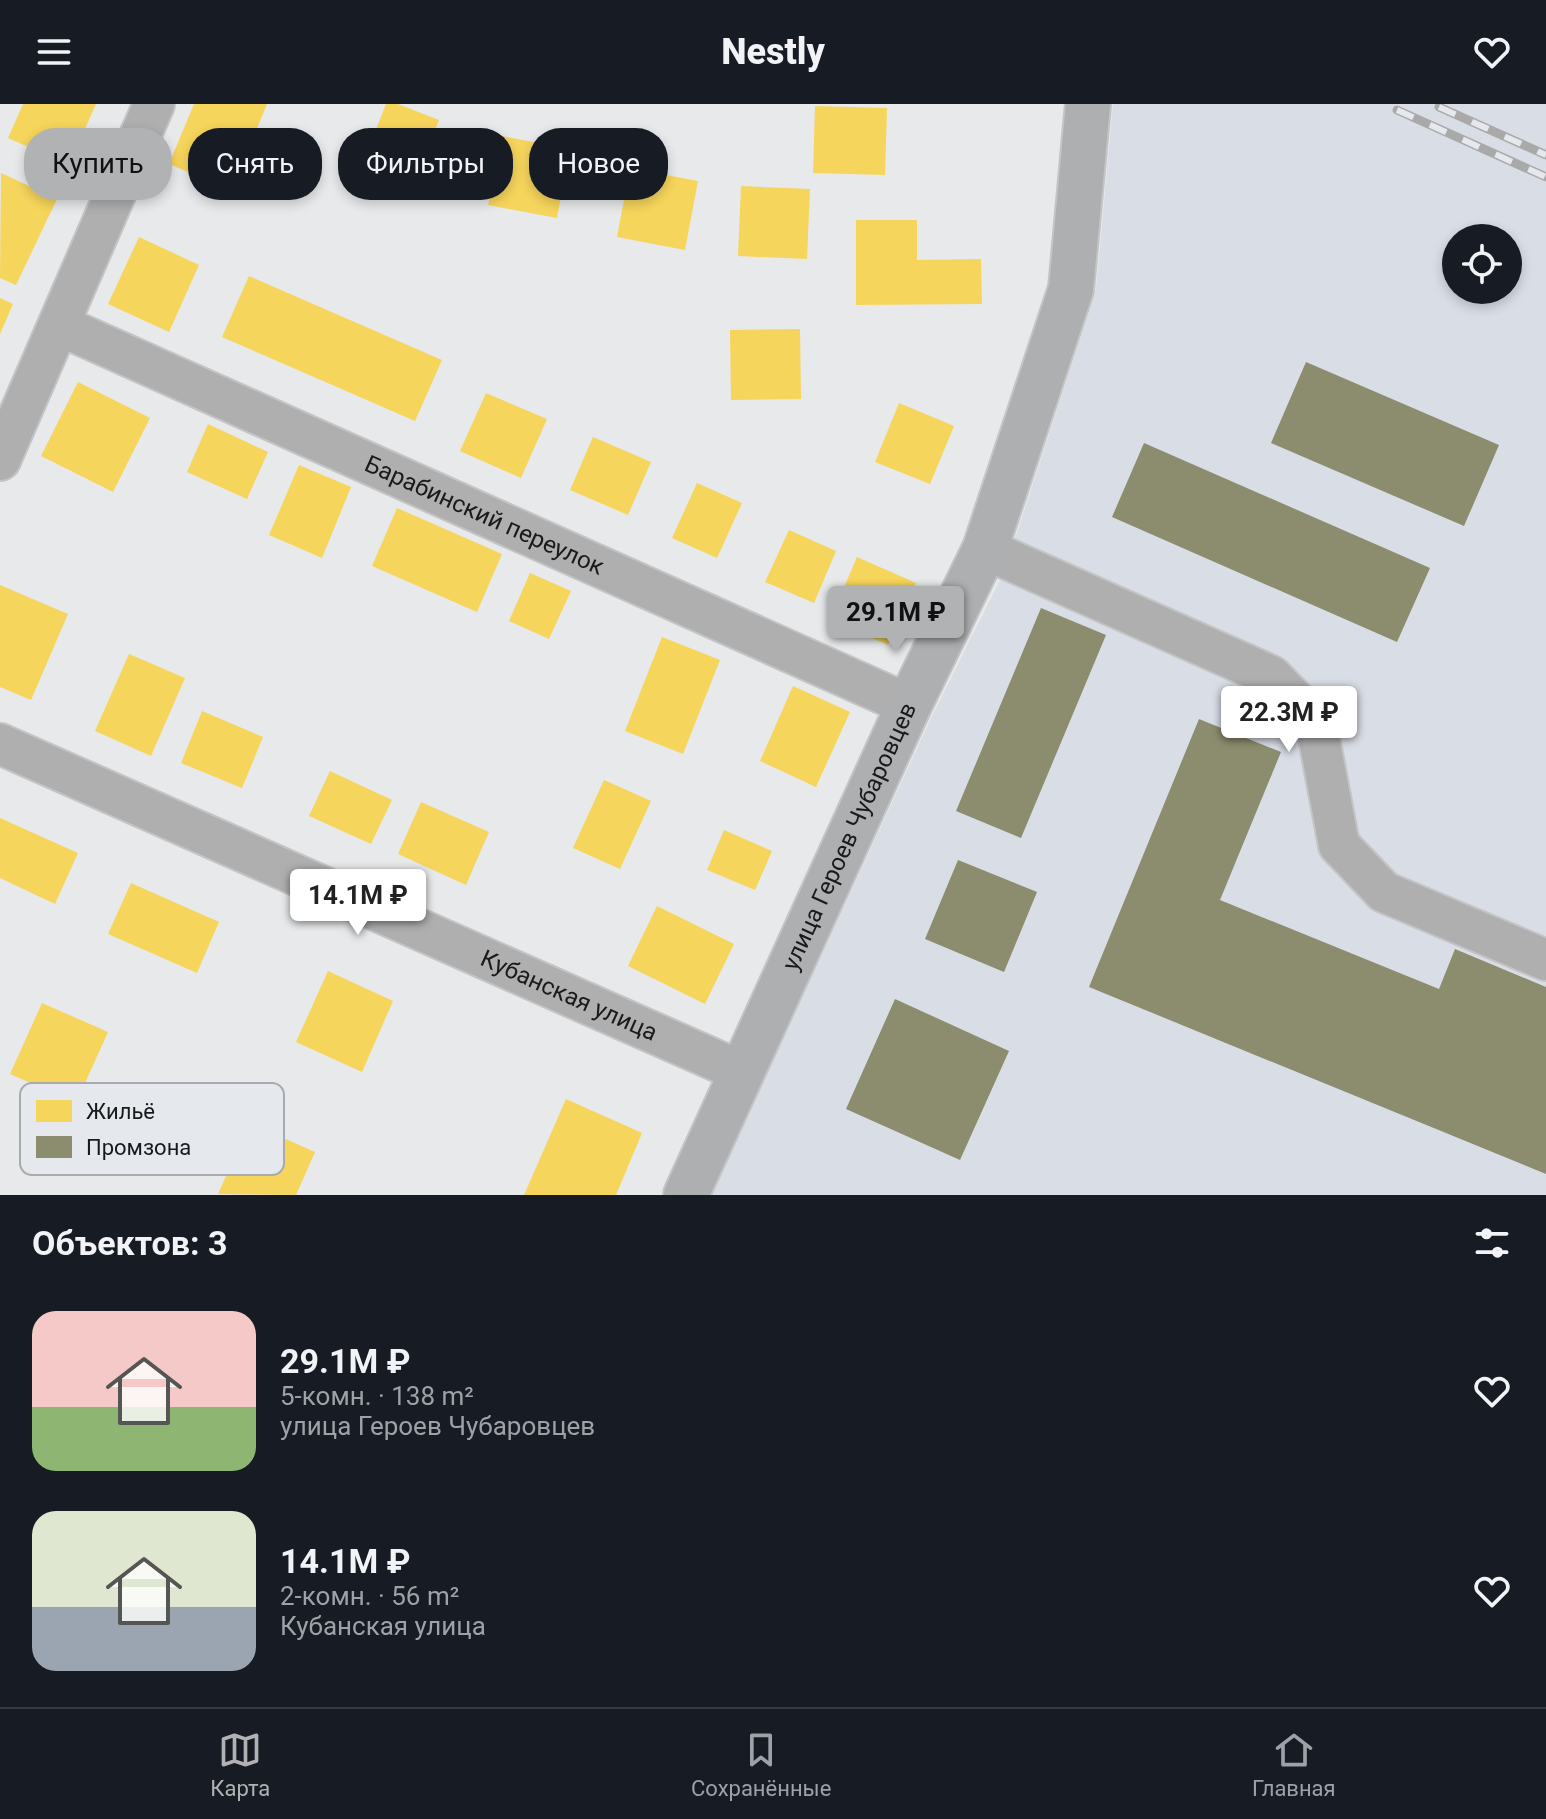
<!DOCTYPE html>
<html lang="ru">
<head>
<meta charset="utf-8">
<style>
	body { margin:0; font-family:Roboto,sans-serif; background:#20242c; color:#f1f3f6; height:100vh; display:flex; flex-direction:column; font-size:30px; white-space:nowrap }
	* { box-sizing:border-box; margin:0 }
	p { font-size:26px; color:#9ea1a6 }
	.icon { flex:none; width:44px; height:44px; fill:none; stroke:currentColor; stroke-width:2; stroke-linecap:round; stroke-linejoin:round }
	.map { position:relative; height:1091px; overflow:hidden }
	.panel { display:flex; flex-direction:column; background:#171b24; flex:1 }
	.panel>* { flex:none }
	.hud { position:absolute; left:24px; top:24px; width:800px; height:72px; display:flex; gap:16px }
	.controls { position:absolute; left:1442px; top:120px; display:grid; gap:16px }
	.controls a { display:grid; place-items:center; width:80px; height:80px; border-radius:50%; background:#171b24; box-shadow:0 4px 12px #0003; font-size:40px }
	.price { position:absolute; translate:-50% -68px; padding:0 18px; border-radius:8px; background:#fff; color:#222; font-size:26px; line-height:52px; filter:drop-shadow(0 2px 4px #0008) }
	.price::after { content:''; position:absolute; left:50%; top:48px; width:24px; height:18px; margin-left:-12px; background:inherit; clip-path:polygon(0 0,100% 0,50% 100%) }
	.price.on { background:#b0b2b4; color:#111 }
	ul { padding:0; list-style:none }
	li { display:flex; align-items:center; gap:24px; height:200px; padding:0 32px }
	li span { display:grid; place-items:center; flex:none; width:224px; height:160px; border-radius:24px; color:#555 }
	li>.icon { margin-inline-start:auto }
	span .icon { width:96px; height:96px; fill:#fffc; stroke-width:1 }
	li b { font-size:34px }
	h2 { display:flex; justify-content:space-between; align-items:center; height:96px; padding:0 32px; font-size:34px }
	.chip { padding:0 28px; border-radius:32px; background:#171b24; box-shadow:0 4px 12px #0003; font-size:28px; line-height:72px }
	.chip.on { background:#b0b2b4; color:#111 }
	header { display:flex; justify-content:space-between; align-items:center; height:104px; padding:0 32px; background:#171b24; font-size:36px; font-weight:800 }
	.dock { display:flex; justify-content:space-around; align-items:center; height:112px; border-top:2px solid #363941; background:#171b24; font-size:22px; color:#9ea1a6 }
	.dock a { display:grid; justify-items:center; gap:4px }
	.dock .on { color:#b0b2b4 }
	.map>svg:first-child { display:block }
	.built { fill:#d9dde5; fill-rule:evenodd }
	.homes { fill:#f6d55c }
	.industry { fill:#8c8c6e }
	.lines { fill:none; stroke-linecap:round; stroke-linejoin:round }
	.street-casing { stroke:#c3c4c5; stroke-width:44 }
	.secondary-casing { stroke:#c3c4c5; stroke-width:48 }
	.street { stroke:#b0afb0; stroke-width:40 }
	.secondary { stroke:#aeafb0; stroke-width:44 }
	.rail-casing { stroke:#aaa9aa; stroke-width:9 }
	.rail { stroke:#e5e8ed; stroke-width:6; stroke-dasharray:18; stroke-linecap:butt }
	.labels { text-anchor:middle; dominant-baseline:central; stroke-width:8; stroke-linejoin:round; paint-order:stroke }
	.street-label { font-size:24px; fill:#191a1c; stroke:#e5e8ed }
	.key { fill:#e5e8ed; stroke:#a8aaae; stroke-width:2 }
	.key-label { font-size:22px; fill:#191a1c }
</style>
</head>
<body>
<header><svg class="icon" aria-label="menu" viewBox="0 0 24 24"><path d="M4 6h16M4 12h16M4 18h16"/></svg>Nestly<svg class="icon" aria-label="heart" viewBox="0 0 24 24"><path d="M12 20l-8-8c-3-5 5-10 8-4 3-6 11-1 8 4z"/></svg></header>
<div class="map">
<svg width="1546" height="1091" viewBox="0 0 1546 1091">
	<rect width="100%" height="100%" fill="#e7e9eb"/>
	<path class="built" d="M 1113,0 L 1546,0 L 1546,1091 L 711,1091 L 931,614 L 1005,466 L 1096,185 ZM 1456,134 L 1508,134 L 1508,186 L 1456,186 Z"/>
	<path class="homes" d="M 23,0 L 96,0 L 69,61 L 8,34 Z
		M 194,0 L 267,0 L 232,86 L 169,60 Z
		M 386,0 L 398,0 L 439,16 L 416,73 L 365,53 Z
		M 815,2 L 887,4 L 885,71 L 813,69 Z
		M 502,32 L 570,45 L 557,114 L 488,101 Z
		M 630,64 L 698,77 L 685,146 L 617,133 Z
		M 1,69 L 57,95 L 16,181 L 0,174 Z
		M 741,82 L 810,85 L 807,155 L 738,152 Z
		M 856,116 L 917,116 L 917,156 L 981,155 L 982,200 L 856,201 Z
		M 139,133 L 199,161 L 169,228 L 108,200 Z
		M 249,172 L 442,256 L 415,317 L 222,233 Z
		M 0,194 L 13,200 L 0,230 Z
		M 800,225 L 801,295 L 731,296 L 730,226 Z
		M 78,278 L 150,314 L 113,388 L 41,352 Z
		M 486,289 L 547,315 L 521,374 L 460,347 Z
		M 899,299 L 954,322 L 930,380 L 875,358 Z
		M 208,320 L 268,348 L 247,395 L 187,368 Z
		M 593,333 L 651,358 L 628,411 L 570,386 Z
		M 299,361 L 351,383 L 322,454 L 269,431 Z
		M 697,379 L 742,399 L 717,454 L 672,434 Z
		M 397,404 L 502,450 L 477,508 L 372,462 Z
		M 789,426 L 836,447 L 814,499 L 765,478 Z
		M 857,453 L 916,479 L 888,541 L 830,516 Z
		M 530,469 L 571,487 L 549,535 L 509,517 Z
		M 0,481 L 68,510 L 31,596 L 0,583 Z
		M 662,533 L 720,556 L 683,650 L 625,627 Z
		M 129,550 L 185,574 L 151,652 L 95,627 Z
		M 793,582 L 850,608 L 816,683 L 760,657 Z
		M 202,607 L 263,633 L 242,684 L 181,659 Z
		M 330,667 L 392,696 L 371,740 L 309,712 Z
		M 604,676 L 651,697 L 620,765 L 573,744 Z
		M 421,698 L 489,728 L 466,781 L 398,750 Z
		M 0,714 L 78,749 L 55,800 L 0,774 Z
		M 724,726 L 772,747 L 755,786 L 707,766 Z
		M 131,779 L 219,818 L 197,869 L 108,830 Z
		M 657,802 L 734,840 L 705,900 L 628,862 Z
		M 328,867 L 393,897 L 362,968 L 296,938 Z
		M 42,899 L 108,928 L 76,999 L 10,970 Z
		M 566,995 L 642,1029 L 616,1091 L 524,1091 Z
		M 250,1019 L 315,1048 L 296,1091 L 218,1090 Z"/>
	<path class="industry" d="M 1306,258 L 1499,341 L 1464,422 L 1271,339 Z
		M 1144,339 L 1430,464 L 1397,538 L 1112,413 Z
		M 1041,504 L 1106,531 L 1021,734 L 956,707 Z
		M 1199,615 L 1281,648 L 1220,796 L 1439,885 L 1455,845 L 1546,883 L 1546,1070 L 1089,883 Z
		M 958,756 L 1037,788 L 1004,868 L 925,835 Z
		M 895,895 L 1009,947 L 960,1056 L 846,1005 Z"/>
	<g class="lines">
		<defs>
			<g id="street">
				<path id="s1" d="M 59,221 L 909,601"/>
				<path d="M 0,356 L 154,0"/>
				<path d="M 985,445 L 1271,572 L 1316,618 L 1339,741 L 1384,788 L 1546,856"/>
				<path id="s2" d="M 0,640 L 742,968"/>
			</g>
			<g id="secondary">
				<path id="s3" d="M 686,1091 L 909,601 L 985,445 L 1071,185 L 1088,0"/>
			</g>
		</defs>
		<use href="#street" class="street-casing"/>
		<use href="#secondary" class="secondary-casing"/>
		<use href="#street" class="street"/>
		<use href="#secondary" class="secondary"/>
		<defs>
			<path id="rail" d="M 1439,3 L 1546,51
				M 1397,6 L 1546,73"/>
		</defs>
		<use href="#rail" class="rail-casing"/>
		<use href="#rail" class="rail"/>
	</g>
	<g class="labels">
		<g class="street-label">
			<text stroke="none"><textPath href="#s1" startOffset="466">Барабинский переулок</textPath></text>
			<text stroke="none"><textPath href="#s3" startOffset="394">улица Героев Чубаровцев</textPath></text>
			<text stroke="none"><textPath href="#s2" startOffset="622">Кубанская улица</textPath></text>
		</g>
	</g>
	<rect x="20" y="979" width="264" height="92" rx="12" class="key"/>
	<rect x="36" y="996" width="36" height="22" fill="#f6d55c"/>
	<rect x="36" y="1032" width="36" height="22" fill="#8c8c6e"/>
	<g class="key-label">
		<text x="86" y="1015">Жильё</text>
		<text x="86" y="1051">Промзона</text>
	</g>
</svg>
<div class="controls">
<a><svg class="icon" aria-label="locate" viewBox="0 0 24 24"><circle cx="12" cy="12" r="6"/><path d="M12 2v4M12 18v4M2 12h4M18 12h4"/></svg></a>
</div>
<b class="price on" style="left:896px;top:550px">29.1M ₽</b>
<b class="price" style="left:1289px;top:650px">22.3M ₽</b>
<b class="price" style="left:358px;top:833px">14.1M ₽</b>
<div class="hud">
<a class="chip on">Купить</a>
<a class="chip">Снять</a>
<a class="chip">Фильтры</a>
<a class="chip">Новое</a>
</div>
</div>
<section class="panel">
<h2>Объектов: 3<svg class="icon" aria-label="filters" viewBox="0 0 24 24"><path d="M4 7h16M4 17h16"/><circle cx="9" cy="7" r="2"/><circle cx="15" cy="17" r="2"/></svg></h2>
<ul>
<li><span style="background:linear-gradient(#f6c9c9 60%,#8fb573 0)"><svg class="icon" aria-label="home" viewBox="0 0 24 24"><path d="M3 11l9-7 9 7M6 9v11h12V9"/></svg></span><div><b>29.1M ₽</b><p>5-комн. · 138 m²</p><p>улица Героев Чубаровцев</p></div><svg class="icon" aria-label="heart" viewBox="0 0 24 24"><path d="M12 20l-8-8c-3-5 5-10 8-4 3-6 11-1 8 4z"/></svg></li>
<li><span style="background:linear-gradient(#dfe7d0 60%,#9aa5b1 0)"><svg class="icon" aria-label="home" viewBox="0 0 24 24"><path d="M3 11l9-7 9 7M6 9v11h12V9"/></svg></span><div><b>14.1M ₽</b><p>2-комн. · 56 m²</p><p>Кубанская улица</p></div><svg class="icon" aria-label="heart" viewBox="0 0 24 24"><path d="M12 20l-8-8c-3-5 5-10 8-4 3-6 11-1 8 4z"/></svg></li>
</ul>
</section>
<nav class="dock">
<a class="on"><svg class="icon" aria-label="map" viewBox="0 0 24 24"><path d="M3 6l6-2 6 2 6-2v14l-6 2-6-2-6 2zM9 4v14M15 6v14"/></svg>Карта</a>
<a><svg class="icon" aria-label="saved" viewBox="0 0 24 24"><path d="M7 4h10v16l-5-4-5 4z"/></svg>Сохранённые</a>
<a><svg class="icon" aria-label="home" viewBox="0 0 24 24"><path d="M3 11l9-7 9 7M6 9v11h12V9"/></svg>Главная</a>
</nav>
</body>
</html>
